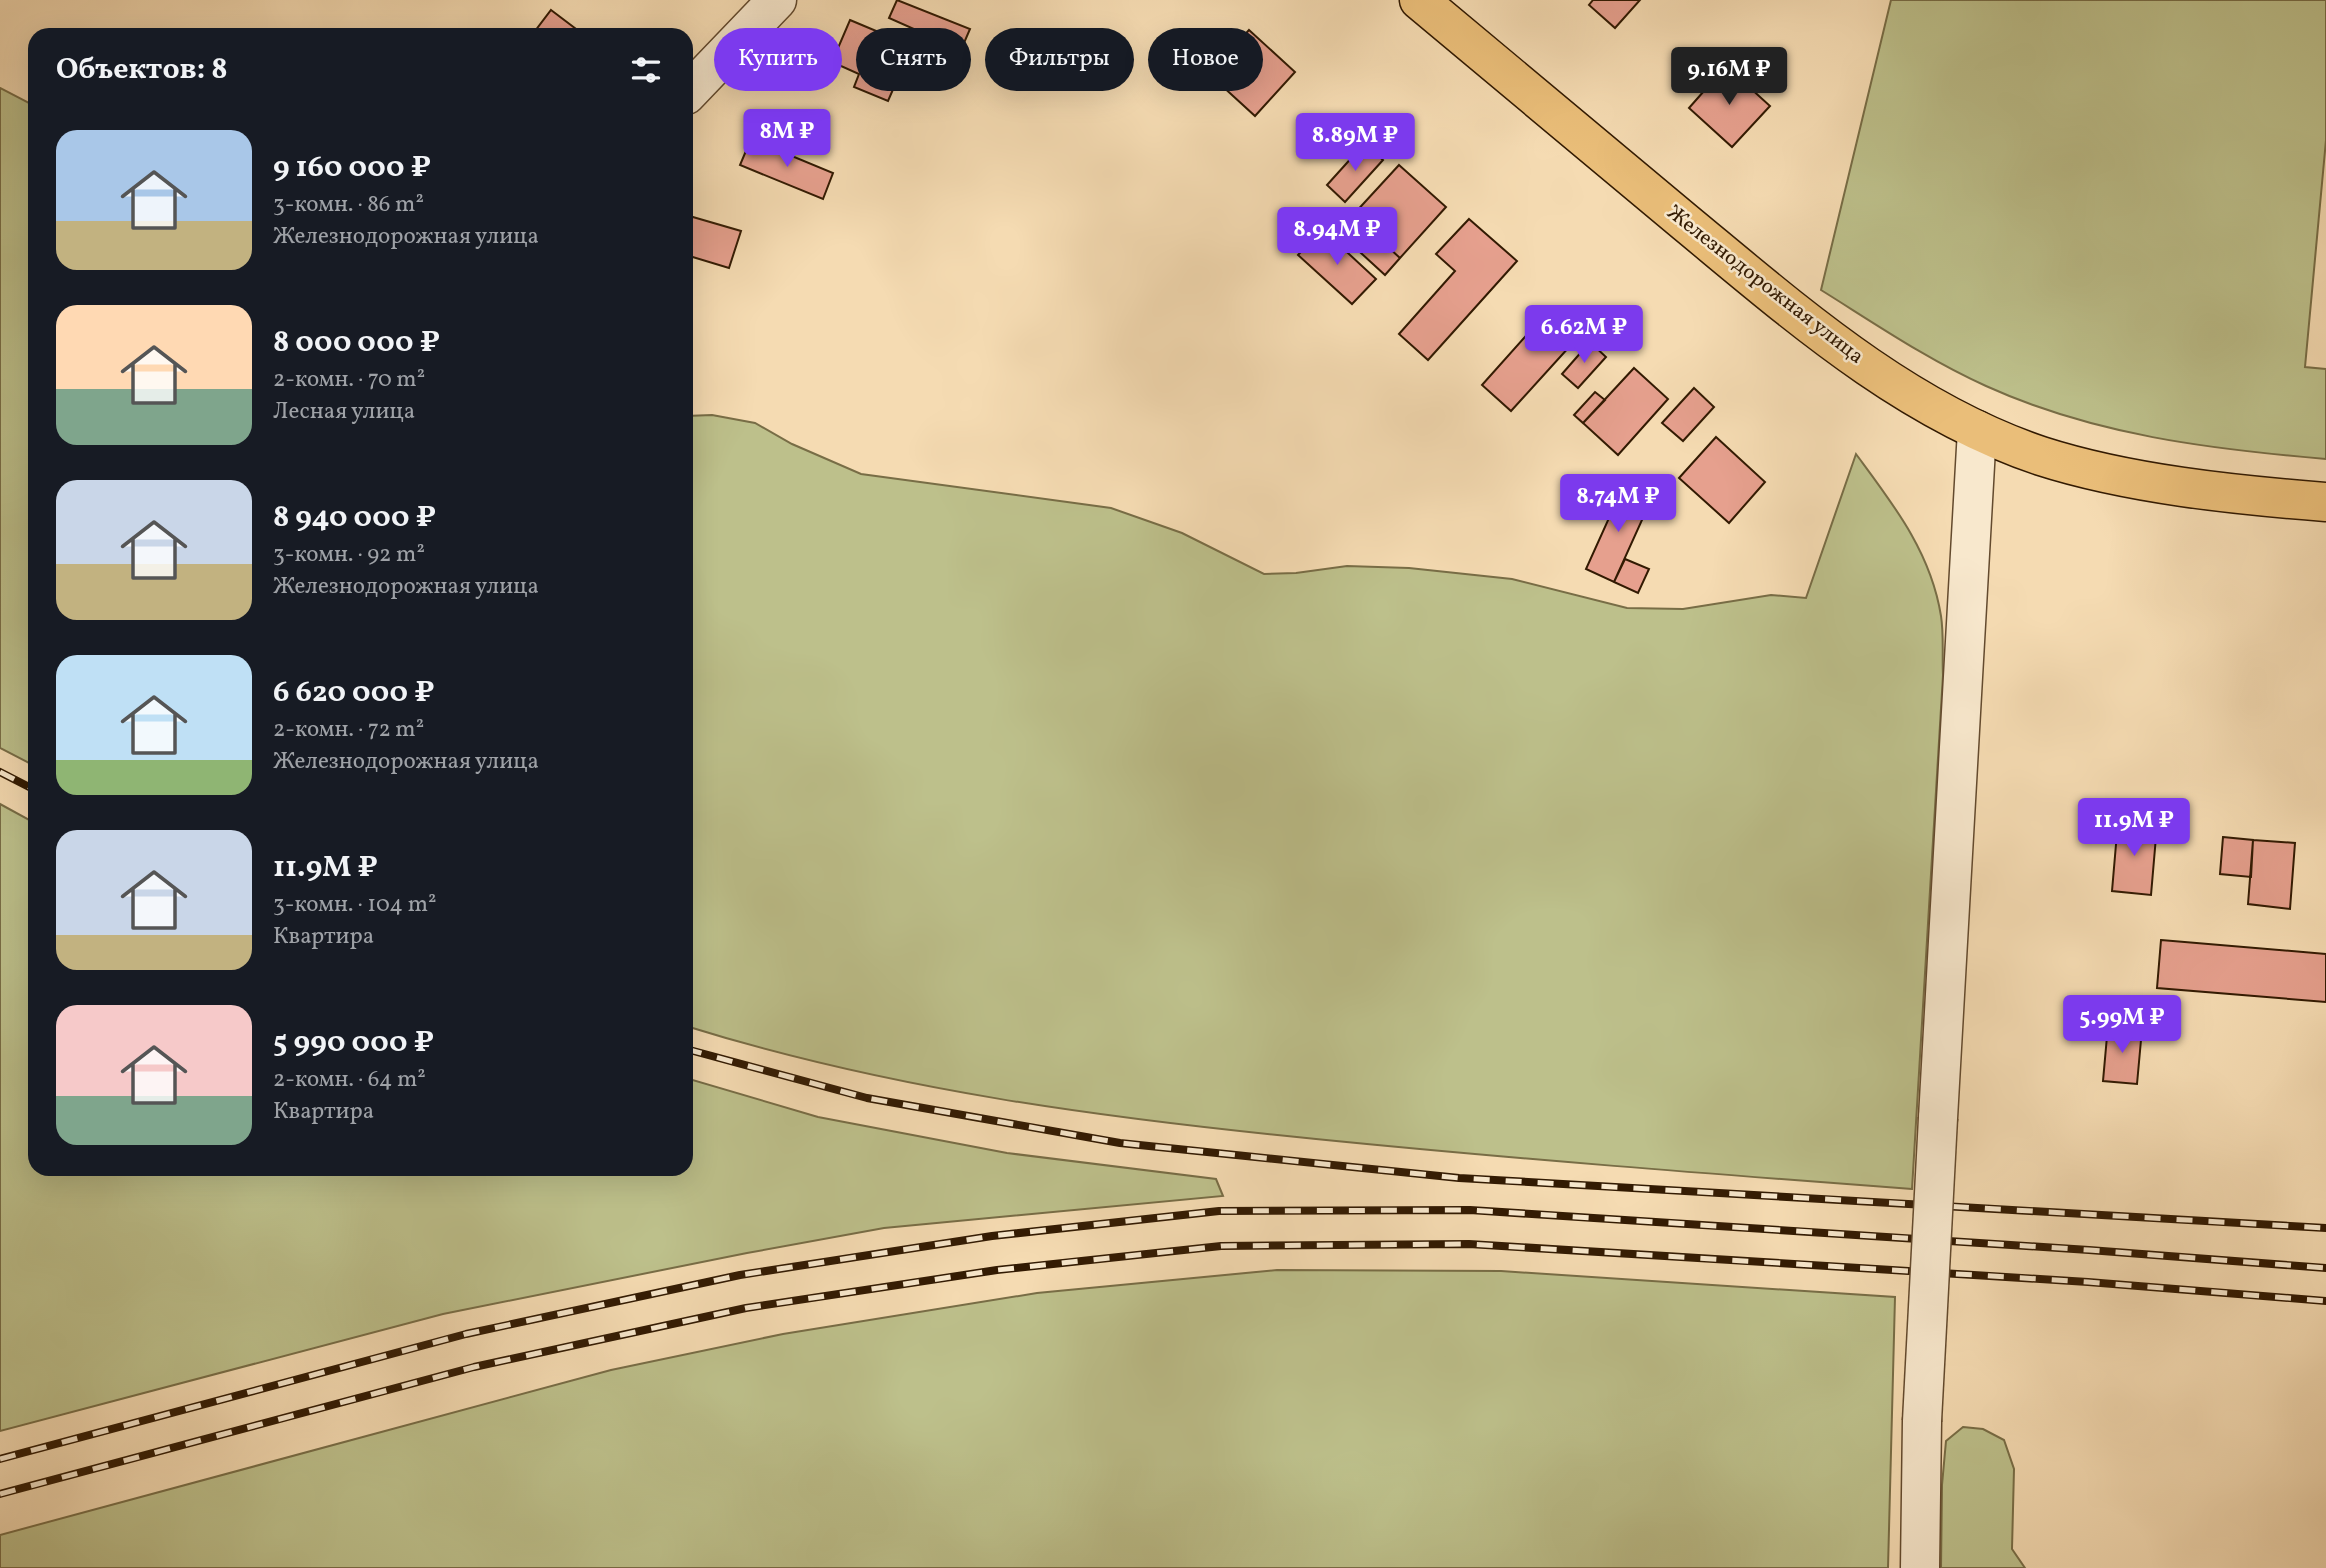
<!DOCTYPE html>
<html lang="ru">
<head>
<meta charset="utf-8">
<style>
	body { margin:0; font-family:Vollkorn,serif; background:#242831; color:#f1f3f6; height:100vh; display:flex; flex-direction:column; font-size:26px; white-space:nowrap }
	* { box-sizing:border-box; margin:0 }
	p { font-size:23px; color:#9ea1a6 }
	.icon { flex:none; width:38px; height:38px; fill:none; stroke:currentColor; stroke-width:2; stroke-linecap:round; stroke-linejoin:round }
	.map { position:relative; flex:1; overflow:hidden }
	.details { position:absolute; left:28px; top:28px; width:665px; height:1148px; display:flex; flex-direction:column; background:#171b24; border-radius:21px; box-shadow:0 7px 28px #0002 }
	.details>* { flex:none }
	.guide { position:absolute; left:714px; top:28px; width:665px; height:63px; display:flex; gap:14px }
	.price { position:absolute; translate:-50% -60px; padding:0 16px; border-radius:7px; background:#7c3aed; color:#fff; font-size:23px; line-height:46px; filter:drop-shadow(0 2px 4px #0008) }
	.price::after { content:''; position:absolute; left:50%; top:42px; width:21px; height:16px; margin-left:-10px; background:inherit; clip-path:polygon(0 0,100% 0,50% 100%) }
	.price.on { background:#222; color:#fff }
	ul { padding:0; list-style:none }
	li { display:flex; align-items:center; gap:21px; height:175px; padding:0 28px }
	li span { display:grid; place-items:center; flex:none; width:196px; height:140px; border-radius:21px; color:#555 }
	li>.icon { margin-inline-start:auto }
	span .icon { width:84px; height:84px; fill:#fffc; stroke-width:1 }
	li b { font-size:30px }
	h2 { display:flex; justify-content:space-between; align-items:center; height:84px; padding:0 28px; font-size:30px }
	.pill { padding:0 24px; border-radius:32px; background:#171b24; box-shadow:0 7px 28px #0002; font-size:24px; line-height:63px }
	.pill.on { background:#7c3aed; color:#fff }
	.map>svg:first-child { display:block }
	.green { fill:#bdc08b; stroke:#786d46; stroke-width:2 }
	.building { fill:#e6a08e; stroke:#321a02; stroke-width:2 }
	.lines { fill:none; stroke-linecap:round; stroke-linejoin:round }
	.minor-casing { stroke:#634a2e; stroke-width:41 }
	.major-casing { stroke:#321a02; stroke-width:41 }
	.minor { stroke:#f8e8cd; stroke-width:38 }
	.major { stroke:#eabe79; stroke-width:38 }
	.rail-casing { stroke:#321a02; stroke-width:8 }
	.rail { stroke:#f8e8cd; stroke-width:5; stroke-dasharray:16; stroke-linecap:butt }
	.minor-bridge-casing { stroke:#634a2e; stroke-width:41; stroke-linecap:butt }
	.minor-bridge { stroke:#f8e8cd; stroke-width:38 }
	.labels { text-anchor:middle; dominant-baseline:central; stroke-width:5; stroke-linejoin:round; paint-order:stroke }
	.street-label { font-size:21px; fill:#321a02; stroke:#f8e8cd }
</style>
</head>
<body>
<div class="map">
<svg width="2326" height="1568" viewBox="0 0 2326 1568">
	<rect width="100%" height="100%" fill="#f5dbb2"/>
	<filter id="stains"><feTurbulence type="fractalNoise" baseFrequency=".00286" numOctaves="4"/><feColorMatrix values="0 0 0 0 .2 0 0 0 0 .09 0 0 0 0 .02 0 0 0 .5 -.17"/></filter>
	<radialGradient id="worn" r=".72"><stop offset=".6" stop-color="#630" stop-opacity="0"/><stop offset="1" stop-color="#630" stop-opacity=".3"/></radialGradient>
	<path class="green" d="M 1891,0 L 2326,0 L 2326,140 L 2305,367 L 2326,369 L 2326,459 C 2209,449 2094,435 1986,386 C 1928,360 1874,323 1821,290 Z
		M 0,88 L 35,106 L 35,766 L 0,748 Z
		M 712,415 L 755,423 L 792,444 L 861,474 L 1111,508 L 1182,533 L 1264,574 L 1296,573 L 1347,566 L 1409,568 L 1512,579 L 1627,608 L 1683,609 L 1771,595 L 1806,598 L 1856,454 C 1893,504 1931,552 1941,616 C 1944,635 1942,656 1943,675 L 1912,1189 C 1713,1174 1515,1159 1316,1139 C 1103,1118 891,1090 686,1026 L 686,416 Z
		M 0,804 L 35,823 L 35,1169 L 686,1169 L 686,1078 L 818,1117 L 1007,1153 L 1216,1179 L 1223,1196 L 884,1228 L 747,1253 L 443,1314 L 0,1431 Z
		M 1277,1270 L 1501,1271 L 1895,1297 L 1888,1568 L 0,1568 L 0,1535 L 611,1370 L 783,1334 L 1037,1293 Z
		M 1963,1427 L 1983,1429 L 2004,1440 L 2014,1469 L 2012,1549 L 2025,1568 L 1941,1568 L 1942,1485 L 1946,1441 Z"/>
	<path class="building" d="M 897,0 L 970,29 L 961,50 L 889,18 Z
		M 1593,0 L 1640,0 L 1615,28 L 1589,5 Z
		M 551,10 L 584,35 L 532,35 Z
		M 850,20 L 912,46 L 888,101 L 854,87 L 859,74 L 832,62 Z
		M 1249,30 L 1295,72 L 1255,116 L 1209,74 Z
		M 1726,66 L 1770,106 L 1732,147 L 1689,108 Z
		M 751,139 L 833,173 L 823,199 L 740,165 Z
		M 1364,144 L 1383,160 L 1345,202 L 1327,185 Z
		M 1399,165 L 1446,207 L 1400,258 L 1353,215 Z
		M 686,215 L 741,231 L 729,268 L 686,255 Z
		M 1353,215 L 1400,258 L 1385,275 L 1338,232 Z
		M 1469,219 L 1517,261 L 1428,360 L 1399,334 L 1455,271 L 1436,254 Z
		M 1322,229 L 1376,279 L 1352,304 L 1298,255 Z
		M 1550,309 L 1580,335 L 1511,411 L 1482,385 Z
		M 1590,342 L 1606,357 L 1578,388 L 1562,374 Z
		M 1634,368 L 1668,399 L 1618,455 L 1583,423 Z
		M 1694,388 L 1714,407 L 1683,441 L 1662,423 Z
		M 1595,392 L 1605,400 L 1583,423 L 1574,415 Z
		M 1716,437 L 1765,482 L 1729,523 L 1679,478 Z
		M 1623,487 L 1651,500 L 1614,582 L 1586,569 Z
		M 1625,559 L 1649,569 L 1638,593 L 1614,582 Z
		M 2118,821 L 2157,825 L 2151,895 L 2112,891 Z
		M 2223,837 L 2253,840 L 2251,877 L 2220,874 Z
		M 2253,840 L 2295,843 L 2290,909 L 2248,904 Z
		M 2161,940 L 2326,954 L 2326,1002 L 2157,988 Z
		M 2108,1025 L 2142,1029 L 2137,1084 L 2103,1081 Z"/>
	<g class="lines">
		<defs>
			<path id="minor" d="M 686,95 L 777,0
				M 1938,1118 L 1977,430
				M 1920,1568 L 1922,1421"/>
			<path id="major" d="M 1419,0 C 1508,74 1597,148 1686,223 C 1795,313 1904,410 2041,456 C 2128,484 2235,495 2326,502"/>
		</defs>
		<use href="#minor" class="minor-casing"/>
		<use href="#major" class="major-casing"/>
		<use href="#minor" class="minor"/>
		<use href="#major" class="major"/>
		<defs>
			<path id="rail" d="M 0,772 L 35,790
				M 686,1049 L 867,1098 L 1120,1143 L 1459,1178 L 2326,1228
				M 0,1459 L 466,1334 L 740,1275 L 992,1236 L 1219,1211 L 1470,1210 L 2089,1250 L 2326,1268
				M 0,1494 L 474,1367 L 746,1308 L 997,1270 L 1221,1246 L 1469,1244 L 2088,1282 L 2326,1301"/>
		</defs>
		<use href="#rail" class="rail-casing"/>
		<use href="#rail" class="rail"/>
		<defs>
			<path id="minor-bridge" d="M 1922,1421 L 1938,1118"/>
		</defs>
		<use href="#minor-bridge" class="minor-bridge-casing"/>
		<use href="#minor-bridge" class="minor-bridge"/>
	</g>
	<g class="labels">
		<g class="street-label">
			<text transform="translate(1765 285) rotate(38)">Железнодорожная улица</text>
		</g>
	</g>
	<rect width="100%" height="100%" filter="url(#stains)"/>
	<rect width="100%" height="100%" fill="url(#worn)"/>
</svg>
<b class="price on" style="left:1729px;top:107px">9.16M ₽</b>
<b class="price" style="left:787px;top:169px">8M ₽</b>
<b class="price" style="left:1355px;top:173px">8.89M ₽</b>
<b class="price" style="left:1337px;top:267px">8.94M ₽</b>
<b class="price" style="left:1584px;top:365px">6.62M ₽</b>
<b class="price" style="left:1618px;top:534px">8.74M ₽</b>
<b class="price" style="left:2134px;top:858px">11.9M ₽</b>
<b class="price" style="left:2122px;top:1055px">5.99M ₽</b>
<div class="guide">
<a class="pill on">Купить</a>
<a class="pill">Снять</a>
<a class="pill">Фильтры</a>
<a class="pill">Новое</a>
</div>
<section class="details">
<h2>Объектов: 8<svg class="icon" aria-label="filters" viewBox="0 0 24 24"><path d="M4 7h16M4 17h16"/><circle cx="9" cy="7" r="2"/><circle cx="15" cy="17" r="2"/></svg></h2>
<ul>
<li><span style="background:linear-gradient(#a9c7e8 65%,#c2b280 0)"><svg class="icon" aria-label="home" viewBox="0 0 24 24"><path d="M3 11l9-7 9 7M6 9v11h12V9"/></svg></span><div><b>9 160 000 ₽</b><p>3-комн. · 86 m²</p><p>Железнодорожная улица</p></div></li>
<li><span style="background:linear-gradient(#ffd9b3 60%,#7fa58c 0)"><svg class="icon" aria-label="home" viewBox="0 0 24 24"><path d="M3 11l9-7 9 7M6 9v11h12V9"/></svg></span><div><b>8 000 000 ₽</b><p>2-комн. · 70 m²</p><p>Лесная улица</p></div></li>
<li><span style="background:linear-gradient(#c9d6e8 60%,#c2b280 0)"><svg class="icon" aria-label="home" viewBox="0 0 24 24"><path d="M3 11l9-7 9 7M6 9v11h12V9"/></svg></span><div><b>8 940 000 ₽</b><p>3-комн. · 92 m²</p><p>Железнодорожная улица</p></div></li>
<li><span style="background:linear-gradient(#bfe0f5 75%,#8fb573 0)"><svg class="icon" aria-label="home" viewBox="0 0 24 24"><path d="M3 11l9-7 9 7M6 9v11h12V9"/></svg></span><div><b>6 620 000 ₽</b><p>2-комн. · 72 m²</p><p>Железнодорожная улица</p></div></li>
<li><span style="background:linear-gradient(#c9d6e8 75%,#c2b280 0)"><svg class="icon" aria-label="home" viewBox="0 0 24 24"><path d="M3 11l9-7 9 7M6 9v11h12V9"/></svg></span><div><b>11.9M ₽</b><p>3-комн. · 104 m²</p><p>Квартира</p></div></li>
<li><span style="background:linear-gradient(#f6c9c9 65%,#7fa58c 0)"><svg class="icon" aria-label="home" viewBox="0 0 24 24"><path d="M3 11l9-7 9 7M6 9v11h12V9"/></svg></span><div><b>5 990 000 ₽</b><p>2-комн. · 64 m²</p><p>Квартира</p></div></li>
</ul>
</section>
</div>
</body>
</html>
